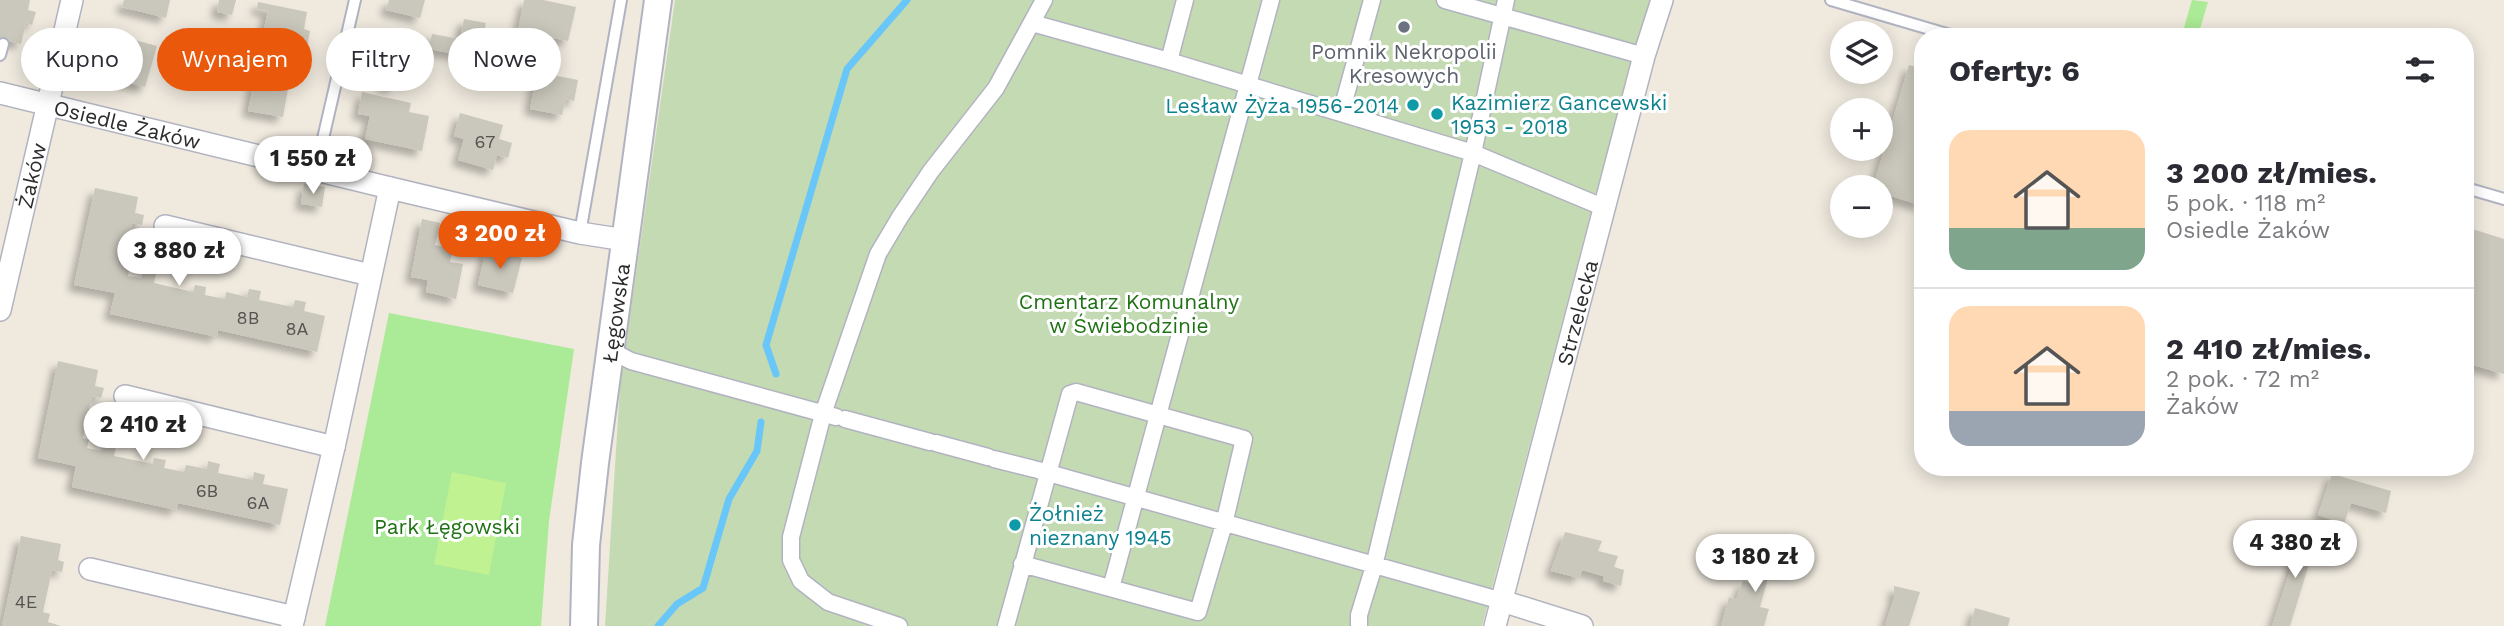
<!DOCTYPE html>
<html lang="pl">
<head>
<meta charset="utf-8">
<style>
	body { margin:0; font-family:"Work Sans",sans-serif; background:#f2f2f3; color:#2b2b33; height:100vh; display:flex; flex-direction:column; font-size:26px; white-space:nowrap }
	* { box-sizing:border-box; margin:0 }
	p { font-size:23px; color:#7c7c81 }
	.icon { flex:none; width:38px; height:38px; fill:none; stroke:currentColor; stroke-width:2; stroke-linecap:round; stroke-linejoin:round }
	.map { position:relative; flex:1; overflow:hidden }
	.details { position:absolute; left:1914px; top:28px; width:560px; height:448px; display:flex; flex-direction:column; background:#fff; border-radius:28px; box-shadow:0 4px 18px #0003 }
	.details>* { flex:none }
	.guide { position:absolute; left:21px; top:28px; width:665px; height:63px; display:flex; gap:14px }
	.tools { position:absolute; left:1830px; top:21px; display:grid; gap:14px }
	.tools a { display:grid; place-items:center; width:63px; height:63px; border-radius:50%; background:#fff; box-shadow:0 4px 18px #0003; font-size:35px }
	.price { position:absolute; translate:-50% -60px; padding:0 16px; border-radius:24px; background:#fff; color:#222; font-size:23px; line-height:46px; filter:drop-shadow(0 2px 4px #0008) }
	.price::after { content:''; position:absolute; left:50%; top:42px; width:21px; height:16px; margin-left:-10px; background:inherit; clip-path:polygon(0 0,100% 0,50% 100%) }
	.price.current { background:#ea580c; color:#fff }
	ul { padding:0; list-style:none }
	li { display:flex; align-items:center; gap:21px; height:175px; padding:0 35px }
	li+li { border-top:2px solid #e1e1e2 }
	li span { display:grid; place-items:center; flex:none; width:196px; height:140px; border-radius:21px; color:#555 }
	li>.icon { margin-inline-start:auto }
	span .icon { width:84px; height:84px; fill:#fffc; stroke-width:1 }
	li b { font-size:30px }
	h2 { display:flex; justify-content:space-between; align-items:center; height:84px; padding:0 35px; font-size:30px }
	.tag { padding:0 24px; border-radius:32px; background:#fff; box-shadow:0 4px 18px #0003; font-size:24px; line-height:63px }
	.tag.current { background:#ea580c; color:#fff }
	.map>svg:first-child { display:block }
	.green { fill:#abea96 }
	.cemetery { fill:#c3dab3 }
	.pitch { fill:#c0f291 }
	.lines { fill:none; stroke-linecap:round; stroke-linejoin:round }
	.stream { stroke:#69c6f9; stroke-width:7 }
	.building { fill:#cac7bc; filter:url(#shadow) }
	.service-casing { stroke:#b2b3c1; stroke-width:14 }
	.pedestrian-casing { stroke:#b2b3c1; stroke-width:19 }
	.minor-casing { stroke:#b2b3c1; stroke-width:24 }
	.tertiary-casing { stroke:#b2b3c1; stroke-width:30 }
	.service { stroke:#fff; stroke-width:10 }
	.pedestrian { stroke:#fff; stroke-width:16 }
	.minor { stroke:#fff; stroke-width:21 }
	.tertiary { stroke:#fff; stroke-width:26 }
	.worship-dot { fill:#6b7280; stroke:#fff; stroke-width:2.5 }
	.culture-dot { fill:#0f9aa8; stroke:#fff; stroke-width:2.5 }
	.labels { text-anchor:middle; dominant-baseline:central; stroke-width:6; stroke-linejoin:round; paint-order:stroke }
	.number-label { font-size:18px; fill:#545350 }
	.worship-label { font-size:21px; fill:#5b616d; stroke:#fff }
	.culture-label { font-size:21px; fill:#0d838f; stroke:#fff; text-anchor:start }
	.street-label { font-size:21px; fill:#2c2c2c; stroke:#fff }
	.park-label { font-size:21px; fill:#1f7214; stroke:#fff }
</style>
</head>
<body>
<div class="map">
<svg width="2504" height="626" viewBox="0 0 2504 626">
	<defs>
		<filter id="shadow"><feDropShadow dx="-6" dy="6" stdDeviation="3.5" flood-color="#0004"/></filter>
	</defs>
	<rect width="100%" height="100%" fill="#efe9de"/>
	<path class="green" d="M 2192,0 L 2208,2 L 2198,36 L 2183,31 Z
		M 389,313 L 574,349 L 549,521 L 541,626 L 325,626 Z"/>
	<path class="cemetery" d="M 675,0 L 1653,0 L 1601,174 L 1482,626 L 605,626 L 620,386 Z"/>
	<path class="pitch" d="M 452,472 L 506,483 L 489,575 L 434,564 Z"/>
	<g class="lines">
		<path class="stream" d="M 776,374 L 766,345 L 847,69 L 907,0
			M 658,626 L 677,604 L 703,588 L 729,499 L 757,451 L 761,422"/>
	</g>
	<path class="building" d="M 0,0 L 30,0 L 28,10 L 36,12 L 32,25 L 26,23 L 21,44 L 0,39 Z
		M 124,0 L 170,0 L 166,18 L 122,7 Z
		M 219,0 L 236,0 L 232,15 L 217,12 Z
		M 389,0 L 425,0 L 420,18 L 386,10 Z
		M 524,0 L 543,0 L 576,7 L 568,41 L 518,31 Z
		M 258,2 L 307,12 L 304,29 L 310,31 L 307,46 L 295,43 L 293,54 L 260,47 L 268,11 L 257,9 Z
		M 464,19 L 486,23 L 482,42 L 504,46 L 501,63 L 429,49 L 432,34 L 460,39 Z
		M 109,33 L 157,46 L 145,87 L 107,77 L 114,53 L 104,50 Z
		M 380,35 L 419,44 L 409,82 L 396,79 L 394,88 L 382,85 L 385,74 L 371,71 Z
		M 1909,65 L 1923,69 L 1923,206 L 1881,193 L 1881,187 L 1873,187 Z
		M 537,72 L 578,80 L 574,101 L 566,99 L 562,115 L 530,109 Z
		M 255,77 L 289,83 L 283,117 L 248,111 Z
		M 362,92 L 411,103 L 409,112 L 429,116 L 422,151 L 365,139 L 370,116 L 358,114 Z
		M 460,113 L 503,125 L 499,139 L 512,143 L 508,158 L 497,155 L 493,170 L 458,160 L 464,139 L 454,136 Z
		M 304,184 L 325,187 L 322,207 L 301,204 Z
		M 95,188 L 138,197 L 135,213 L 144,215 L 142,225 L 132,223 L 123,266 L 130,267 L 128,276 L 141,278 L 143,271 L 156,274 L 154,283 L 193,292 L 195,285 L 206,287 L 205,295 L 225,299 L 226,292 L 247,297 L 249,289 L 261,291 L 259,300 L 293,307 L 295,300 L 306,302 L 304,311 L 325,316 L 317,352 L 218,330 L 217,337 L 110,314 L 115,293 L 74,285 Z
		M 422,219 L 440,223 L 435,245 L 453,249 L 450,262 L 463,264 L 456,299 L 426,292 L 428,280 L 411,277 Z
		M 2466,227 L 2504,239 L 2504,374 L 2466,363 Z
		M 486,249 L 522,258 L 513,293 L 478,285 Z
		M 58,361 L 98,370 L 95,386 L 104,388 L 101,398 L 92,396 L 83,438 L 89,440 L 87,448 L 101,451 L 102,444 L 116,447 L 114,456 L 153,464 L 154,458 L 166,460 L 164,468 L 184,472 L 186,465 L 207,469 L 208,461 L 220,464 L 218,473 L 253,480 L 254,472 L 265,475 L 263,484 L 288,489 L 280,525 L 178,503 L 176,510 L 72,487 L 76,466 L 38,458 Z
		M 2332,474 L 2391,491 L 2386,513 L 2351,503 L 2344,524 L 2318,515 Z
		M 2303,531 L 2318,535 L 2290,626 L 2272,626 Z
		M 1565,532 L 1602,541 L 1598,551 L 1618,556 L 1614,567 L 1624,570 L 1621,586 L 1603,581 L 1603,576 L 1582,570 L 1579,578 L 1551,571 Z
		M 21,536 L 61,544 L 58,560 L 64,562 L 62,572 L 52,570 L 43,612 L 50,614 L 48,622 L 61,626 L 2,626 Z
		M 1767,547 L 1793,555 L 1785,572 L 1772,569 L 1769,575 L 1760,607 L 1769,609 L 1764,626 L 1721,626 L 1729,597 L 1736,600 L 1743,581 L 1755,585 Z
		M 1894,586 L 1920,592 L 1909,626 L 1885,626 L 1894,598 Z
		M 1975,608 L 2010,618 L 2008,626 L 1970,626 Z"/>
	<g class="lines">
		<defs>
			<path id="service" d="M 1831,0 L 1957,37
				M 0,55 L 3,44
				M 316,169 L 355,0
				M 2466,188 L 2504,199
				M 580,233 L 621,0"/>
			<path id="pedestrian" d="M 1445,0 L 1644,56
				M 1032,23 L 1169,61 L 1473,153 L 1605,208
				M 1169,61 L 1185,0
				M 1341,113 L 1372,0
				M 610,350 L 631,361 L 836,417
				M 845,419 L 930,442
				M 936,443 L 988,457
				M 994,459 L 1034,469
				M 1038,470 L 1502,601
				M 1111,588 L 1271,0
				M 899,626 L 828,602 L 801,581 L 791,560 L 791,537 L 823,414 L 878,254 L 900,217 L 931,171 L 996,88 L 1044,0
				M 1006,626 L 1070,394 L 1076,392 L 1244,439 L 1224,524 L 1198,612 L 1022,564
				M 1359,626 L 1359,615 L 1374,566 L 1473,153 L 1506,0"/>
			<g id="minor">
				<path id="s1" d="M 0,93 L 390,188 L 580,233 L 625,240"/>
				<path d="M 165,226 L 370,275"/>
				<path id="s2" d="M 0,310 L 72,0"/>
				<path d="M 125,396 L 334,447"/>
				<path d="M 90,569 L 294,617"/>
				<path d="M 1502,601 L 1582,626"/>
				<path d="M 292,626 L 334,447 L 390,188"/>
				<path id="s3" d="M 1495,626 L 1644,56 L 1662,0"/>
			</g>
			<g id="tertiary">
				<path id="s4" d="M 584,626 L 586,545 L 595,463 L 658,0"/>
			</g>
		</defs>
		<use href="#service" class="service-casing"/>
		<use href="#pedestrian" class="pedestrian-casing"/>
		<use href="#minor" class="minor-casing"/>
		<use href="#tertiary" class="tertiary-casing"/>
		<use href="#service" class="service"/>
		<use href="#pedestrian" class="pedestrian"/>
		<use href="#minor" class="minor"/>
		<use href="#tertiary" class="tertiary"/>
	</g>
	<circle class="worship-dot" cx="1404" cy="27" r="7"/>
	<g class="culture-dot">
		<circle cx="1413" cy="105" r="7"/>
		<circle cx="1437" cy="114" r="7"/>
		<circle cx="1015" cy="525" r="7"/>
	</g>
	<g class="labels">
		<g class="number-label">
			<text x="485" y="141">67</text>
			<text x="248" y="317">8B</text>
			<text x="297" y="328">8A</text>
			<text x="207" y="490">6B</text>
			<text x="258" y="502">6A</text>
			<text x="26" y="601">4E</text>
		</g>
		<g class="worship-label">
			<text x="1404" y="51">Pomnik Nekropolii<tspan x="1404" dy="24">Kresowych</tspan></text>
		</g>
		<g class="culture-label">
			<text x="1451" y="102">Kazimierz Gancewski<tspan x="1451" dy="24">1953 - 2018</tspan></text>
			<text x="1399" y="105" text-anchor="end">Lesław Żyża 1956-2014</text>
			<text x="1029" y="513">Żołnież<tspan x="1029" dy="24">nieznany 1945</tspan></text>
		</g>
		<g class="street-label">
			<text stroke="none"><textPath href="#s1" startOffset="131">Osiedle Żaków</textPath></text>
			<text stroke="none"><textPath href="#s2" startOffset="138">Żaków</textPath></text>
			<text stroke="none"><textPath href="#s4" startOffset="315">Łęgowska</textPath></text>
			<text stroke="none"><textPath href="#s3" startOffset="324">Strzelecka</textPath></text>
		</g>
		<g class="park-label">
			<text x="1129" y="301">Cmentarz Komunalny<tspan x="1129" dy="24">w Świebodzinie</tspan></text>
			<text x="447" y="526">Park Łęgowski</text>
		</g>
	</g>
</svg>
<div class="tools">
<a><svg class="icon" aria-label="layers" viewBox="0 0 24 24"><path d="M12 4l9 5-9 5-9-5zM3 14l9 5 9-5"/></svg></a>
<a>+</a>
<a>−</a>
</div>
<b class="price" style="left:313px;top:196px">1 550 zł</b>
<b class="price current" style="left:500px;top:271px">3 200 zł</b>
<b class="price" style="left:179px;top:288px">3 880 zł</b>
<b class="price" style="left:143px;top:462px">2 410 zł</b>
<b class="price" style="left:2295px;top:580px">4 380 zł</b>
<b class="price" style="left:1755px;top:594px">3 180 zł</b>
<div class="guide">
<a class="tag">Kupno</a>
<a class="tag current">Wynajem</a>
<a class="tag">Filtry</a>
<a class="tag">Nowe</a>
</div>
<section class="details">
<h2>Oferty: 6<svg class="icon" aria-label="filters" viewBox="0 0 24 24"><path d="M4 7h16M4 17h16"/><circle cx="9" cy="7" r="2"/><circle cx="15" cy="17" r="2"/></svg></h2>
<ul>
<li><span style="background:linear-gradient(#ffd9b3 70%,#7fa58c 0)"><svg class="icon" aria-label="home" viewBox="0 0 24 24"><path d="M3 11l9-7 9 7M6 9v11h12V9"/></svg></span><div><b>3 200 zł/mies.</b><p>5 pok. · 118 m²</p><p>Osiedle Żaków</p></div></li>
<li><span style="background:linear-gradient(#ffd9b3 75%,#9aa5b1 0)"><svg class="icon" aria-label="home" viewBox="0 0 24 24"><path d="M3 11l9-7 9 7M6 9v11h12V9"/></svg></span><div><b>2 410 zł/mies.</b><p>2 pok. · 72 m²</p><p>Żaków</p></div></li>
</ul>
</section>
</div>
</body>
</html>
